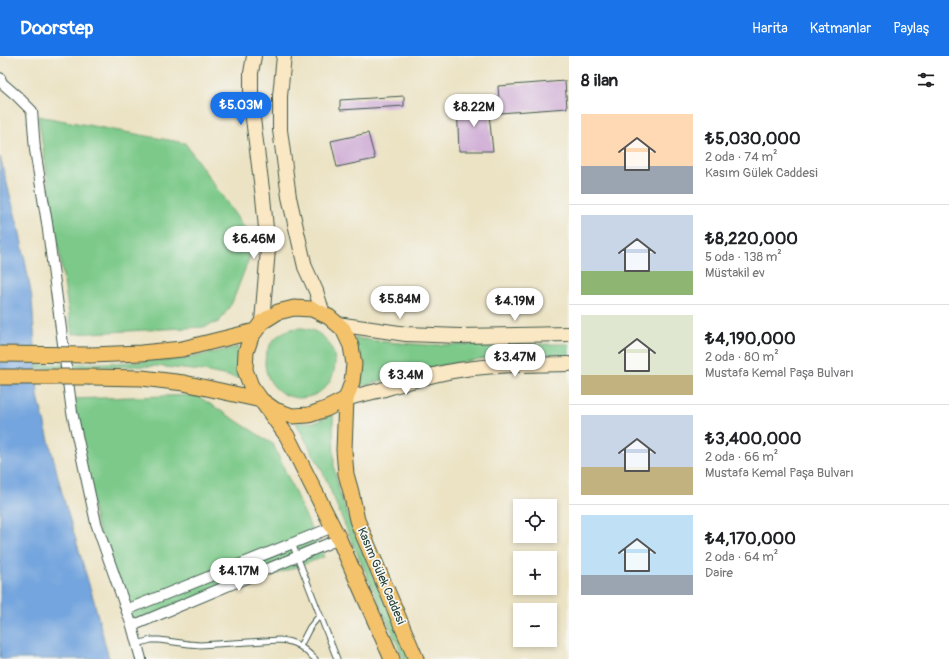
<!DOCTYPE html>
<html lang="tr">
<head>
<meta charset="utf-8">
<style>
	body { margin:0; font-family:Pangolin,sans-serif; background:#f2f2f2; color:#202124; height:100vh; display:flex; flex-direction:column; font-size:15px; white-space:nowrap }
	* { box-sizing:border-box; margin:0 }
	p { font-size:13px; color:#757577 }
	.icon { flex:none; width:22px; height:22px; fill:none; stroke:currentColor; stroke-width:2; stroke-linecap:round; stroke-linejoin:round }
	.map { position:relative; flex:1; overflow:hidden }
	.side { display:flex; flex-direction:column; background:#fff; width:380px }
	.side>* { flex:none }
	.buttons { position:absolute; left:513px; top:443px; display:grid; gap:8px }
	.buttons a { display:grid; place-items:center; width:44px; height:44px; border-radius:0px; background:#fff; box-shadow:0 2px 6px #0003; font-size:20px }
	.price { position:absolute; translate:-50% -34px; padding:0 9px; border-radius:14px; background:#fff; color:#222; font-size:13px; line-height:26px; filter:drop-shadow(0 1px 2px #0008) }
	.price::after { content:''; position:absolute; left:50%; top:24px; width:12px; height:9px; margin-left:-6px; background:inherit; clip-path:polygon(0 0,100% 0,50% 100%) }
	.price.active { background:#1a73e8; color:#fff }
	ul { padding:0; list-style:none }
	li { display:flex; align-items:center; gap:12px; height:100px; padding:0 12px }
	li+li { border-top:1px solid #e0e0e0 }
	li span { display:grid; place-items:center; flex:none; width:112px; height:80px; border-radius:0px; color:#555 }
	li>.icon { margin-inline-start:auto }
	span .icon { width:48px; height:48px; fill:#fffc; stroke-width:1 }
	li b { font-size:17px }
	h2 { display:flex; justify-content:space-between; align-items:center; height:48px; padding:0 12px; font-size:17px }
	header { display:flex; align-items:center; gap:24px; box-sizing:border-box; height:56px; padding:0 20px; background:#1a73e8; color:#fff }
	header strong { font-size:19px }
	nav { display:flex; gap:22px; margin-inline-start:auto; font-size:14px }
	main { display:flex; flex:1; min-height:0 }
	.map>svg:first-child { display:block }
	.green { fill:#7cc989; stroke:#4e835e }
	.water { fill:#74a5de; stroke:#4a7189 }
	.building { fill:#d1b0d7 }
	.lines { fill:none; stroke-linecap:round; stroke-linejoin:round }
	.lane-casing { stroke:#3e564a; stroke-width:7 }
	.street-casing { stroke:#3e564a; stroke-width:12 }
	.secondary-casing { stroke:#3e564a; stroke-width:16 }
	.primary-casing { stroke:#3e564a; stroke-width:17 }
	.lane { stroke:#fff; stroke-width:5 }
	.street { stroke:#fff; stroke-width:10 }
	.secondary { stroke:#fae7c3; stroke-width:14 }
	.primary { stroke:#f3c26a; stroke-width:15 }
	.primary-bridge-casing { stroke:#3e564a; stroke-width:17; stroke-linecap:butt }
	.primary-bridge { stroke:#f3c26a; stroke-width:15 }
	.labels { text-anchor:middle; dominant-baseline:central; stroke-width:3.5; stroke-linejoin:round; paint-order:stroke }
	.street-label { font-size:12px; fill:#1f3d34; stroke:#f6f6f2 }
</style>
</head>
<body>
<header>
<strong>Doorstep</strong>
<nav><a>Harita</a><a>Katmanlar</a><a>Paylaş</a></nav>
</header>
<main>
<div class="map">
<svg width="569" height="603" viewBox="0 0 569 603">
	<rect width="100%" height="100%" fill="#f6f6f2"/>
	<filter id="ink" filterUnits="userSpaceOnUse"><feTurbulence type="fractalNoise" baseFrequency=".025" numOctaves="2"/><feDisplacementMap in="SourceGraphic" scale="8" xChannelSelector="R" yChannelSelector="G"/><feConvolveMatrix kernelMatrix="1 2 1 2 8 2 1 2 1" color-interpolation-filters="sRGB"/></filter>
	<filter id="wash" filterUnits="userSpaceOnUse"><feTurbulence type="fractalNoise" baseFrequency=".012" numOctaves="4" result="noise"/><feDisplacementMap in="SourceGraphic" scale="16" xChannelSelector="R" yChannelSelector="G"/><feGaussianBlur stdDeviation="0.9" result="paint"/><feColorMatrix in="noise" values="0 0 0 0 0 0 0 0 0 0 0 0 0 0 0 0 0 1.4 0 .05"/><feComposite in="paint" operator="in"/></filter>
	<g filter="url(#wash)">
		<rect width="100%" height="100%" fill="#ece3c4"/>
		<path class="green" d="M 38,60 L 185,87 L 255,187 L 232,247 L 219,266 L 203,271 L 72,278 Z
			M265 307a35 35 0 1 1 70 0a35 35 0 1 1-70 0Z
			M 354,282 L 386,286 L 427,289 L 569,288 L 569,300 L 487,302 L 426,312 L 389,322 L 360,331 L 360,307 Z
			M 238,291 L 239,307 L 243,323 L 203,315 L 155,310 L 0,313 L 0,310 L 133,306 L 185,303 Z
			M 196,339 L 273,388 L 324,501 L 132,570 L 96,467 L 70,343 Z
			M 333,358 L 334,411 L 340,438 L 353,474 L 411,603 L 404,603 L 347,474 L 322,414 L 296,367 L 316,366 Z"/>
		<path class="water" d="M 0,101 L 20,177 L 32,242 L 38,340 L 62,437 L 94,545 L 109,603 L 0,603 Z"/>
		<g id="blocks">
			<path class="building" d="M 565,25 L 567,52 L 500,57 L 498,30 Z
				M 404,40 L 404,50 L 340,54 L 340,44 Z
				M 457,47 L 488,49 L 493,95 L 459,95 Z
				M 368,77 L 375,103 L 337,111 L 331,85 Z"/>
		</g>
	</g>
	<g filter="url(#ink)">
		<use href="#blocks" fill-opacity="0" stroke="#3e564a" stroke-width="1"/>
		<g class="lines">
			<defs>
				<path id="lane" d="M 292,487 L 337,603
					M 137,588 L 151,584 L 159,584 L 189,588 L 200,589 L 279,584 C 296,585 303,592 315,603
					M 300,590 L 310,571 L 320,559"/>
				<path id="street" d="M 0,22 L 2,27 L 17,40 L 32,55 L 35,94 L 47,167 L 72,356 L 96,467 L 132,570 L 141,603
					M 126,554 L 333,471
					M 132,570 L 339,483"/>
				<path id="secondary" d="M 254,0 L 251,17 L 251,47 L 263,141 L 268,193 L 262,266
					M 284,0 L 280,40 L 280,74 L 289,141 L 305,211 L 316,235 L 323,258
					M 337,268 L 406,278 L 460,280 L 569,278
					M 346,343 C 357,339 370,337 381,334 C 407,326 432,318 459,314 C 495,308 532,309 569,308"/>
				<path id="primary" d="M 91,299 L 141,297 L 182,293 L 255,275
					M 90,321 L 142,322 L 184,327 L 261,344 L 275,354 L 292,360 L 309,359 L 326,353 L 346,343
					M 392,603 L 339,483 L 287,380 L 251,330 L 245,314 L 246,296 L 251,281 L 262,266 L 278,256 L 294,252 L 312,253 L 329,261 L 343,273 L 351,290 L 354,308 L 352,326 L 346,343 L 344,394 L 346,418 L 351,436 L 357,464 L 416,603"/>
			</defs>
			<use href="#lane" class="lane-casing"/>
			<use href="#street" class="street-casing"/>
			<use href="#secondary" class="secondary-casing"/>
			<use href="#primary" class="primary-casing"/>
			<use href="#lane" class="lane"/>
			<use href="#street" class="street"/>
			<use href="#secondary" class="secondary"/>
			<use href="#primary" class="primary"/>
			<defs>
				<path id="primary-bridge" d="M 0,298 L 91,299
					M 0,321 L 90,321"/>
			</defs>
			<use href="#primary-bridge" class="primary-bridge-casing"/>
			<use href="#primary-bridge" class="primary-bridge"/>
		</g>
	</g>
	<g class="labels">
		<g class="street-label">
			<text transform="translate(381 520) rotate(67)">Kasım Gülek Caddesi</text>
		</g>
	</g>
</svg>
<div class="buttons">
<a><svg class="icon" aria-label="locate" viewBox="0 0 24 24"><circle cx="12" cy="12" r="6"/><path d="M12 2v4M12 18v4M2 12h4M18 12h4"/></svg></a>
<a>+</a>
<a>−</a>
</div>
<b class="price active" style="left:241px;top:70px">₺5.03M</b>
<b class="price" style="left:474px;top:72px">₺8.22M</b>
<b class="price" style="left:254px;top:204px">₺6.46M</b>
<b class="price" style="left:400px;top:264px">₺5.84M</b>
<b class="price" style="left:515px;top:266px">₺4.19M</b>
<b class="price" style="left:515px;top:322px">₺3.47M</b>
<b class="price" style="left:406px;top:340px">₺3.4M</b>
<b class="price" style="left:239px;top:536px">₺4.17M</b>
</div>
<section class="side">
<h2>8 ilan<svg class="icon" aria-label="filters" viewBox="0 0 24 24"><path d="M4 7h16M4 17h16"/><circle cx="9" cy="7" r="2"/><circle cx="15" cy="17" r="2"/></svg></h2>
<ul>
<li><span style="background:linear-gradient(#ffd9b3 65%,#9aa5b1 0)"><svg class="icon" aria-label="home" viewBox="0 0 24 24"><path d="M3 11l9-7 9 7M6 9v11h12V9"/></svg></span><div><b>₺5,030,000</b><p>2 oda · 74 m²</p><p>Kasım Gülek Caddesi</p></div></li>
<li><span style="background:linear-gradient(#c9d6e8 70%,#8fb573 0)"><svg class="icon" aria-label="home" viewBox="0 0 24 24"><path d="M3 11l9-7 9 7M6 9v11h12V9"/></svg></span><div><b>₺8,220,000</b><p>5 oda · 138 m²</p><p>Müstakil ev</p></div></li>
<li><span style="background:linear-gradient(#dfe7d0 75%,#c2b280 0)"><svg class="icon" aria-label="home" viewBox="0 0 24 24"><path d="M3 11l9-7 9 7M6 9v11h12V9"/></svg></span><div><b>₺4,190,000</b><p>2 oda · 80 m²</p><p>Mustafa Kemal Paşa Bulvarı</p></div></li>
<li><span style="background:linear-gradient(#c9d6e8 65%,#c2b280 0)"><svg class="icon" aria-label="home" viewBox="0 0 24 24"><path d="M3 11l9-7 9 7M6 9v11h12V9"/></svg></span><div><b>₺3,400,000</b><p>2 oda · 66 m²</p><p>Mustafa Kemal Paşa Bulvarı</p></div></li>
<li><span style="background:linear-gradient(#bfe0f5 75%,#9aa5b1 0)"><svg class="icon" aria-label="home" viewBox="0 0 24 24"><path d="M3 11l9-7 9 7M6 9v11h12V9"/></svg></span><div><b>₺4,170,000</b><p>2 oda · 64 m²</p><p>Daire</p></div></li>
</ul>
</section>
</main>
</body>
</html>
